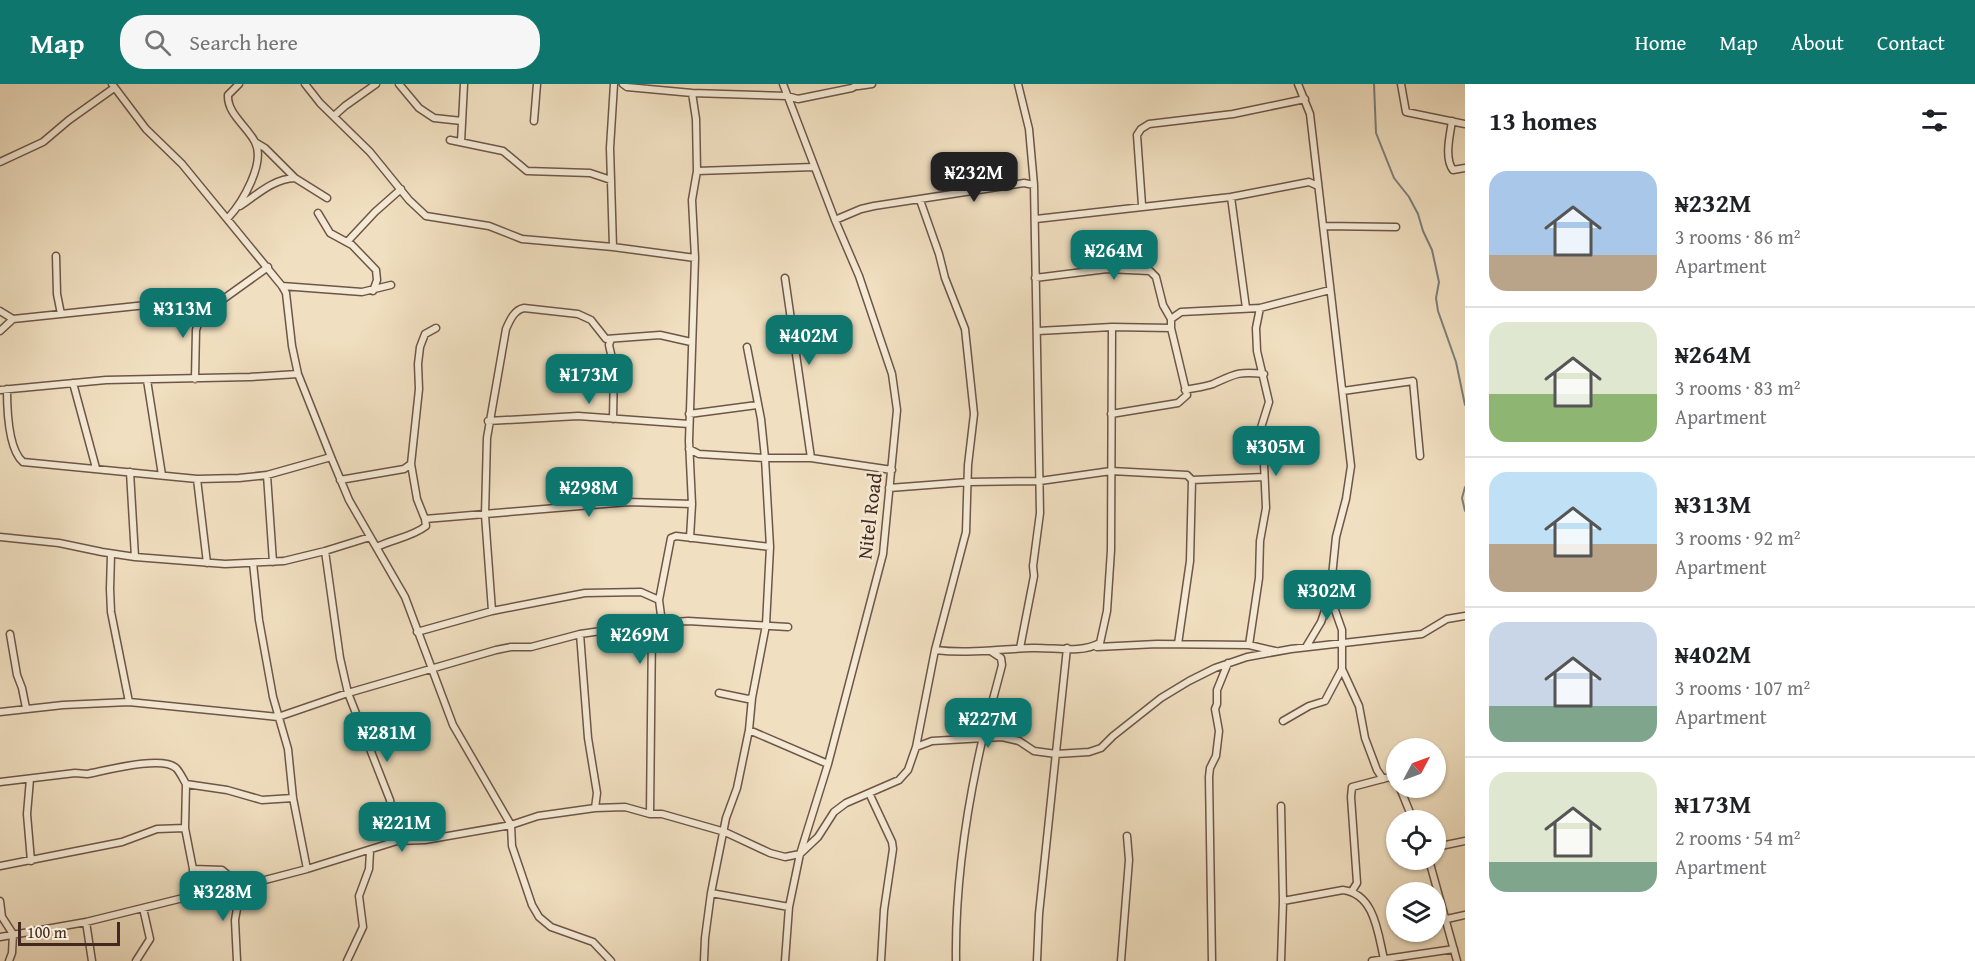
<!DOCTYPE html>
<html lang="en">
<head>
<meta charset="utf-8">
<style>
	body { margin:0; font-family:"Gentium Book Plus",serif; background:#f6f6f6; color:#202124; height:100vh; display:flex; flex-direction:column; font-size:22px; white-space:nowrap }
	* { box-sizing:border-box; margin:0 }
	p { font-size:20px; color:#757577 }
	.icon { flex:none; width:33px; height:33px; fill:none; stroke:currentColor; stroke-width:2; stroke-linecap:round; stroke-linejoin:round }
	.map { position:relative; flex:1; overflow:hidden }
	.panel { display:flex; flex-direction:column; background:#fff; width:510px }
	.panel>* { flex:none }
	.needle { width:39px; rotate:49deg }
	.controls { position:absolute; left:1386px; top:654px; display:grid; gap:12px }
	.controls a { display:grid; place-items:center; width:60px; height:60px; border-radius:50%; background:#fff; box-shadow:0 2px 4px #0004; font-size:30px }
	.scale { position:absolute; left:18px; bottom:15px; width:102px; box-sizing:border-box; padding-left:6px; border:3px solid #43281f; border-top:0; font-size:16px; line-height:21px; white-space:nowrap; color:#43281f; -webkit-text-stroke:4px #f5ead6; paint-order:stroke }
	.price { position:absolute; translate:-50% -51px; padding:0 14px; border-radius:12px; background:#0f766e; color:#fff; font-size:20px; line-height:39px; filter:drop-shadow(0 2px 3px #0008) }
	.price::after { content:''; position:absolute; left:50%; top:36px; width:18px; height:14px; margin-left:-9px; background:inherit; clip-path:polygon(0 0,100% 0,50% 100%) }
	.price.current { background:#222; color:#fff }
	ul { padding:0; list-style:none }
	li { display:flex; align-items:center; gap:18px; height:150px; padding:0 24px }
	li+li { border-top:2px solid #e0e0e0 }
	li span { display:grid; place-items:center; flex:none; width:168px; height:120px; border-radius:18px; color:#555 }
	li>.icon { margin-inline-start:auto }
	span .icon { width:72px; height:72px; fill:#fffc; stroke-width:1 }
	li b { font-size:26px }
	h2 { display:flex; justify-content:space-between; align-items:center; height:72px; padding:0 24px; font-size:26px }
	header { display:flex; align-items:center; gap:36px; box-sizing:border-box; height:84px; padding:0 30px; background:#0f766e; color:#fff }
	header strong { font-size:28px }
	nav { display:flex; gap:33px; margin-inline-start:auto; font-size:21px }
	.search { width:420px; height:54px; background:#f6f6f6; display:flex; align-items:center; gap:15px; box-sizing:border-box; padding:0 21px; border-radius:24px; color:#757577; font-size:22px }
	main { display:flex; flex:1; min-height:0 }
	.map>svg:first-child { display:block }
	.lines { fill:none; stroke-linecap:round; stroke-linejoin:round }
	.stream { stroke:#7b807e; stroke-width:2 }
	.minor-casing { stroke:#6e5647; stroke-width:9 }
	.minor { stroke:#f5ead6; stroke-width:6 }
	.labels { text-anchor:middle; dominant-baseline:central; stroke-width:5; stroke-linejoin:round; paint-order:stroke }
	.street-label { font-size:20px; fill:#43281f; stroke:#f5ead6 }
</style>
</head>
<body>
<header>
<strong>Map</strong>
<div class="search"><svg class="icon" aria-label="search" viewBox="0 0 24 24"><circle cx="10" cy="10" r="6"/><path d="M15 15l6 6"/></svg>Search here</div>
<nav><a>Home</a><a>Map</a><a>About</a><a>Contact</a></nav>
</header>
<main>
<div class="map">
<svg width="1465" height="877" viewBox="0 0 1465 877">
	<rect width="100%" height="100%" fill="#f0dfc0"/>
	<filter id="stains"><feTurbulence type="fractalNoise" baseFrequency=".00333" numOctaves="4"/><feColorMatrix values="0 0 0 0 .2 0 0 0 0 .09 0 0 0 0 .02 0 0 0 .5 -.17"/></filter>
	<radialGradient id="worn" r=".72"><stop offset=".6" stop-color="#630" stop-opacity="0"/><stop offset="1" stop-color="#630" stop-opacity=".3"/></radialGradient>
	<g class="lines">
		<path class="stream" d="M 1374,0 L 1376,49 L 1394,94 L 1409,113 L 1418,130 L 1423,147 L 1432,166 L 1439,198 L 1436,214 L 1438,227 L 1456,278 L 1465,321
			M 1465,403 L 1462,414 L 1465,427"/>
		<defs>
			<path id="minor" d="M 112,0 L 146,45 L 182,80 L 282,202 L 286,209 L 292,262 L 298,290 L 331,373 L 349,416 L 405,513 L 453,641 L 511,741 L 512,762 L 532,821 L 539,833 L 551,843 L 593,858 L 611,877
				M 305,0 L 320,19 L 370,68 L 409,116 L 426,132 L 489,142 L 522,155 L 613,163 L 695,174
				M 399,0 L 419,24 L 434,34 L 462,37
				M 623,0 L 627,3 L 692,9 L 787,12 L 798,15 L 852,4 L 859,0
				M 783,0 L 835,136 L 859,192 L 892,290 L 897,326 L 883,470 L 828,680 L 800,770 L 789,823 L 785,877
				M 1018,0 L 1029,45 L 1034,101 L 1040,429 L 1033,482 L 1034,492 L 1020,564
				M 1298,0 L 1310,30 L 1351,382 L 1346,415 L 1336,453 L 1330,512 L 1321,538 L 1306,563
				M 1401,0 L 1406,28 L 1465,40
				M 858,2 L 872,0
				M 335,31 L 345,22 L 376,0
				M 534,37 L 537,0
				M 1452,37 C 1450,51 1444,74 1453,86 L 1465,84
				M 450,56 L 503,67 L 527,87 L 590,89 L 611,96
				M 255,58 L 265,64 L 295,94
				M 461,58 L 464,0
				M 0,78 L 43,58 L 69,36 L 114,4
				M 697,87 L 814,83
				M 1231,113 L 1246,224
				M 1142,121 L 1137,51 L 1141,45 L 1149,40 L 1233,30 L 1305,15
				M 240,122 C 258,110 273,95 295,94 L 327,114
				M 318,129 L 330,149 L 352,161 L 376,186 L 377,196 L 373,207
				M 228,134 C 242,119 266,79 255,58 C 247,42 227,30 228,11 L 239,0
				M 1036,135 L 1231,113 L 1309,98 L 1318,102
				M 835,136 L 861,125 L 874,122 L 1024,99 L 1034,101
				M 1323,142 L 1396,143
				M 347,158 L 375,128 L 401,105
				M 613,163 L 610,64 L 614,0
				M 56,172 L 57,210 L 61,230
				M 785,194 L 811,374
				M 1035,194 L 1107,185 L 1150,187 L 1156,193 L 1163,221 L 1171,235
				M 282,202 L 362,208 L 391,201
				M 0,227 L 13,235
				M 0,247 L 13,235 L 175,218 L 215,221 L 268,183
				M 1038,247 L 1112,243 L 1171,244 L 1171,235 L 1181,228 L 1260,224 L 1330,206
				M 611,255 L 609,261 L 614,283 L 613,335
				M 747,263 L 761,335 L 765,374 L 770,463 L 766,541 L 752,614 L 749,646 L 828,680
				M 195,295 L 196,246 L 204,222
				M 147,296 L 162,391
				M 73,299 L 96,384
				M 7,305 C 7,325 8,365 23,378 L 197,395 L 239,394 L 267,391 L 331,373
				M 0,306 L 106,296 L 250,293 L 298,290
				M 1185,306 C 1194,304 1204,303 1213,300 C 1235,290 1238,287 1264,290
				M 1343,307 L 1413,297 L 1420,372
				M 689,330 L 757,321
				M 1111,330 L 1178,319 L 1187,311 L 1171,244
				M 488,337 L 578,332 L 689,340
				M 689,365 L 699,370 L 765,374 L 811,374 L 892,386
				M 130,388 L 135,473
				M 267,391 L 273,478
				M 197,395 L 207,479
				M 340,396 L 404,385 L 411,380
				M 1192,396 L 1264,393
				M 889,404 L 968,398 L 1040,397 L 1111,387 L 1187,391 L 1192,396 L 1190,477 L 1178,560
				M 425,435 L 628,418 L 692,420
				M 0,453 L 59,459 L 102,468 L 135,473 L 225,480 L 284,477 L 325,467 L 370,453
				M 690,454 L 692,420 L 689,357 L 695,174 L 692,116 L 697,87 L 696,35 L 692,9
				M 377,463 C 393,455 412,453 426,442 L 425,435 L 417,415 L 411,380 L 419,305 L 418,280 L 420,263 L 425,250 L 436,244
				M 325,467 L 340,574 L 348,609 L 390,716 L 397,757
				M 111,470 L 110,505 L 111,528 L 129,618
				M 253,479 L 259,536 L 273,613 L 288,665 L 293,714 L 307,785
				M 1330,512 L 1342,546 L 1342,585 L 1359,622 L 1365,654 L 1377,686 L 1383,695
				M 492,527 L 485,431 L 487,354 L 506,245 C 510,236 514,226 524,224 L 578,230 L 591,236 L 606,255 L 660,251 L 691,258
				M 662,539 L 659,516 L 671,454 L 676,452 L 770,463
				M 417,548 L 492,527 L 585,509 L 641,508 L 659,516
				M 10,550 L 17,591 L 22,604 L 26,624
				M 580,550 L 588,654 L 597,709 L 595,724
				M 1249,561 L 1259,494 L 1260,457 L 1266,424 L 1264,380 L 1259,350 L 1269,318 L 1257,267 L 1256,244 L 1260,224
				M 1097,563 L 1157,560 L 1249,561 L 1275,567
				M 935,566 C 969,570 998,565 1032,564 C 1054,563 1080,570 1100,559 L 1107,527 L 1111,466 L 1112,243
				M 719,609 L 748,615 L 752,614
				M 0,628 L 63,621 L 129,618 L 278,633 L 348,609 L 496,566 L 511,563 L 531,563 L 580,550 L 615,545 L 652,545 L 662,539 L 688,537 L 788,543
				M 1283,637 L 1309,622 L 1325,617 L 1342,585
				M 916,663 L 932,657 L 1002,653 L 1019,657 L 1034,667 L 1056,670 L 1089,668 L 1101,664 L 1113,652 L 1161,614 L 1189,597 L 1215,584 L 1247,573 L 1291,565 L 1422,550 L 1447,535 L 1465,532
				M 30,695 L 27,730 L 31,777
				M 0,698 L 75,689 L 87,690 C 104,687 162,671 176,684 C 180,688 183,695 186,700 L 227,706 L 262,716 L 293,714
				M 186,700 L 185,744 L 193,785 L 222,786 L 241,802 L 235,836 L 237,877
				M 1400,704 L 1413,736
				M 869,709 L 892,758 L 893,765 L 884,826 L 881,877
				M 1281,722 L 1283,817 L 1281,877
				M 650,730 L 652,545
				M 1436,763 L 1465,757
				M 1429,776 L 1457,877
				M 0,782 L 122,758 L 157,745 L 185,744
				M 1352,807 L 1357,799 L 1351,713 L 1352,703 L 1390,693 L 1396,698
				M 711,809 L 789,823
				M 193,815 L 193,785
				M 0,817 L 2,833 L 13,850 L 12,869 L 9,877
				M 1283,817 L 1343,806 C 1375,810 1378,850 1384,875
				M 1447,835 L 1465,831
				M 86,838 L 92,877
				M 0,853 L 86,838 L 183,814 L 193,815 L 307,785 L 397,757 L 425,756 L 511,741 L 538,732 L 595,724 L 625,723 L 650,730 L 662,730 L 725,748 L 770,769 L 785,773 L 800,770 L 818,753 L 834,728 L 846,719 L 899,696 L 908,686 L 916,663 L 935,566 L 966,448 L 968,381 L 974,330 L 965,245 L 945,194 L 939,170 L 920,116
				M 136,877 L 150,855 L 143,824
				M 347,877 L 363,843 L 359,812 L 369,785 L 370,767
				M 704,877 L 705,854 L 711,809 L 726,734 L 737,704 L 749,646
				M 956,877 C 955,802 966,726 983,653 C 989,629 996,605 1002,581 L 1001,574 L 992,568
				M 1037,877 L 1039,830 L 1067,564
				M 1121,877 L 1129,776 L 1127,752
				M 1212,877 L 1209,693 L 1210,684 L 1216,672 L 1219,647 L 1215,625 L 1217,620 L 1217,606 L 1228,579
				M 1372,877 L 1454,865"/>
		</defs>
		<use href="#minor" class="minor-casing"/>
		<use href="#minor" class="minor"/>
	</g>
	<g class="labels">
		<g class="street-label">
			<text transform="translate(869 432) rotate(-83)">Nitel Road</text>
		</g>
	</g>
	<rect width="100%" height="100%" filter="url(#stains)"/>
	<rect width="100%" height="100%" fill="url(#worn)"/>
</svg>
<div class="controls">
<a><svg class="needle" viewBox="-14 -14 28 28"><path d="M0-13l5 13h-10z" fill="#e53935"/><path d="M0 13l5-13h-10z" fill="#757577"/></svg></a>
<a><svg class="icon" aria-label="locate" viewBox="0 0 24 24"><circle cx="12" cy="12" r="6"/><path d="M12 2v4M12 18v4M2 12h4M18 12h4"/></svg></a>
<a><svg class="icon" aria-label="layers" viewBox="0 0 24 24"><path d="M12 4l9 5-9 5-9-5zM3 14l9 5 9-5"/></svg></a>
</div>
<div class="scale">100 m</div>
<b class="price current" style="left:974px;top:119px">₦232M</b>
<b class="price" style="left:1114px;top:197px">₦264M</b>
<b class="price" style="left:183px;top:255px">₦313M</b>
<b class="price" style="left:809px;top:282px">₦402M</b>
<b class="price" style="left:589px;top:321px">₦173M</b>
<b class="price" style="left:1276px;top:393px">₦305M</b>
<b class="price" style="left:589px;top:434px">₦298M</b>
<b class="price" style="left:1327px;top:537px">₦302M</b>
<b class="price" style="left:640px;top:581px">₦269M</b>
<b class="price" style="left:988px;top:665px">₦227M</b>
<b class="price" style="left:387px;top:679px">₦281M</b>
<b class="price" style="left:402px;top:769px">₦221M</b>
<b class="price" style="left:223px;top:838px">₦328M</b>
</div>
<section class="panel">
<h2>13 homes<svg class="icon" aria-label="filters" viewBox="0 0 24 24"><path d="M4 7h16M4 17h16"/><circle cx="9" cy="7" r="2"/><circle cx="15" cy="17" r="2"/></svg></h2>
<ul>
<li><span style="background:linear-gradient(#a9c7e8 70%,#b9a48a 0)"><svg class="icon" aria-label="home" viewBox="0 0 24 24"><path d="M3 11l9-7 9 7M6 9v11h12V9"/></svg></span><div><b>₦232M</b><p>3 rooms · 86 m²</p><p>Apartment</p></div></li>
<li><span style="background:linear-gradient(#dfe7d0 60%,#8fb573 0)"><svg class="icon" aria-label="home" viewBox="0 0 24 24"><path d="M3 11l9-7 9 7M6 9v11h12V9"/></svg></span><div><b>₦264M</b><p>3 rooms · 83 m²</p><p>Apartment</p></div></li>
<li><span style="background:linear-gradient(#bfe0f5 60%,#b9a48a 0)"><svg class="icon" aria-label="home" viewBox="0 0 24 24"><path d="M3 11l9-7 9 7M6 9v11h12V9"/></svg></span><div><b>₦313M</b><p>3 rooms · 92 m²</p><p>Apartment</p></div></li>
<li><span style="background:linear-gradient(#c9d6e8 70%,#7fa58c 0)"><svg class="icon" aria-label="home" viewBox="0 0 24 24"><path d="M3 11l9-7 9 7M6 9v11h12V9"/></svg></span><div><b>₦402M</b><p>3 rooms · 107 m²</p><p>Apartment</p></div></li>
<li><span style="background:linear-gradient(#dfe7d0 75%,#7fa58c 0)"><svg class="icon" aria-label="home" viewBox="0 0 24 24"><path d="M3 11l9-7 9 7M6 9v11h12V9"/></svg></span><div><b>₦173M</b><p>2 rooms · 54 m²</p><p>Apartment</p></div></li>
</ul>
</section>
</main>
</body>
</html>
